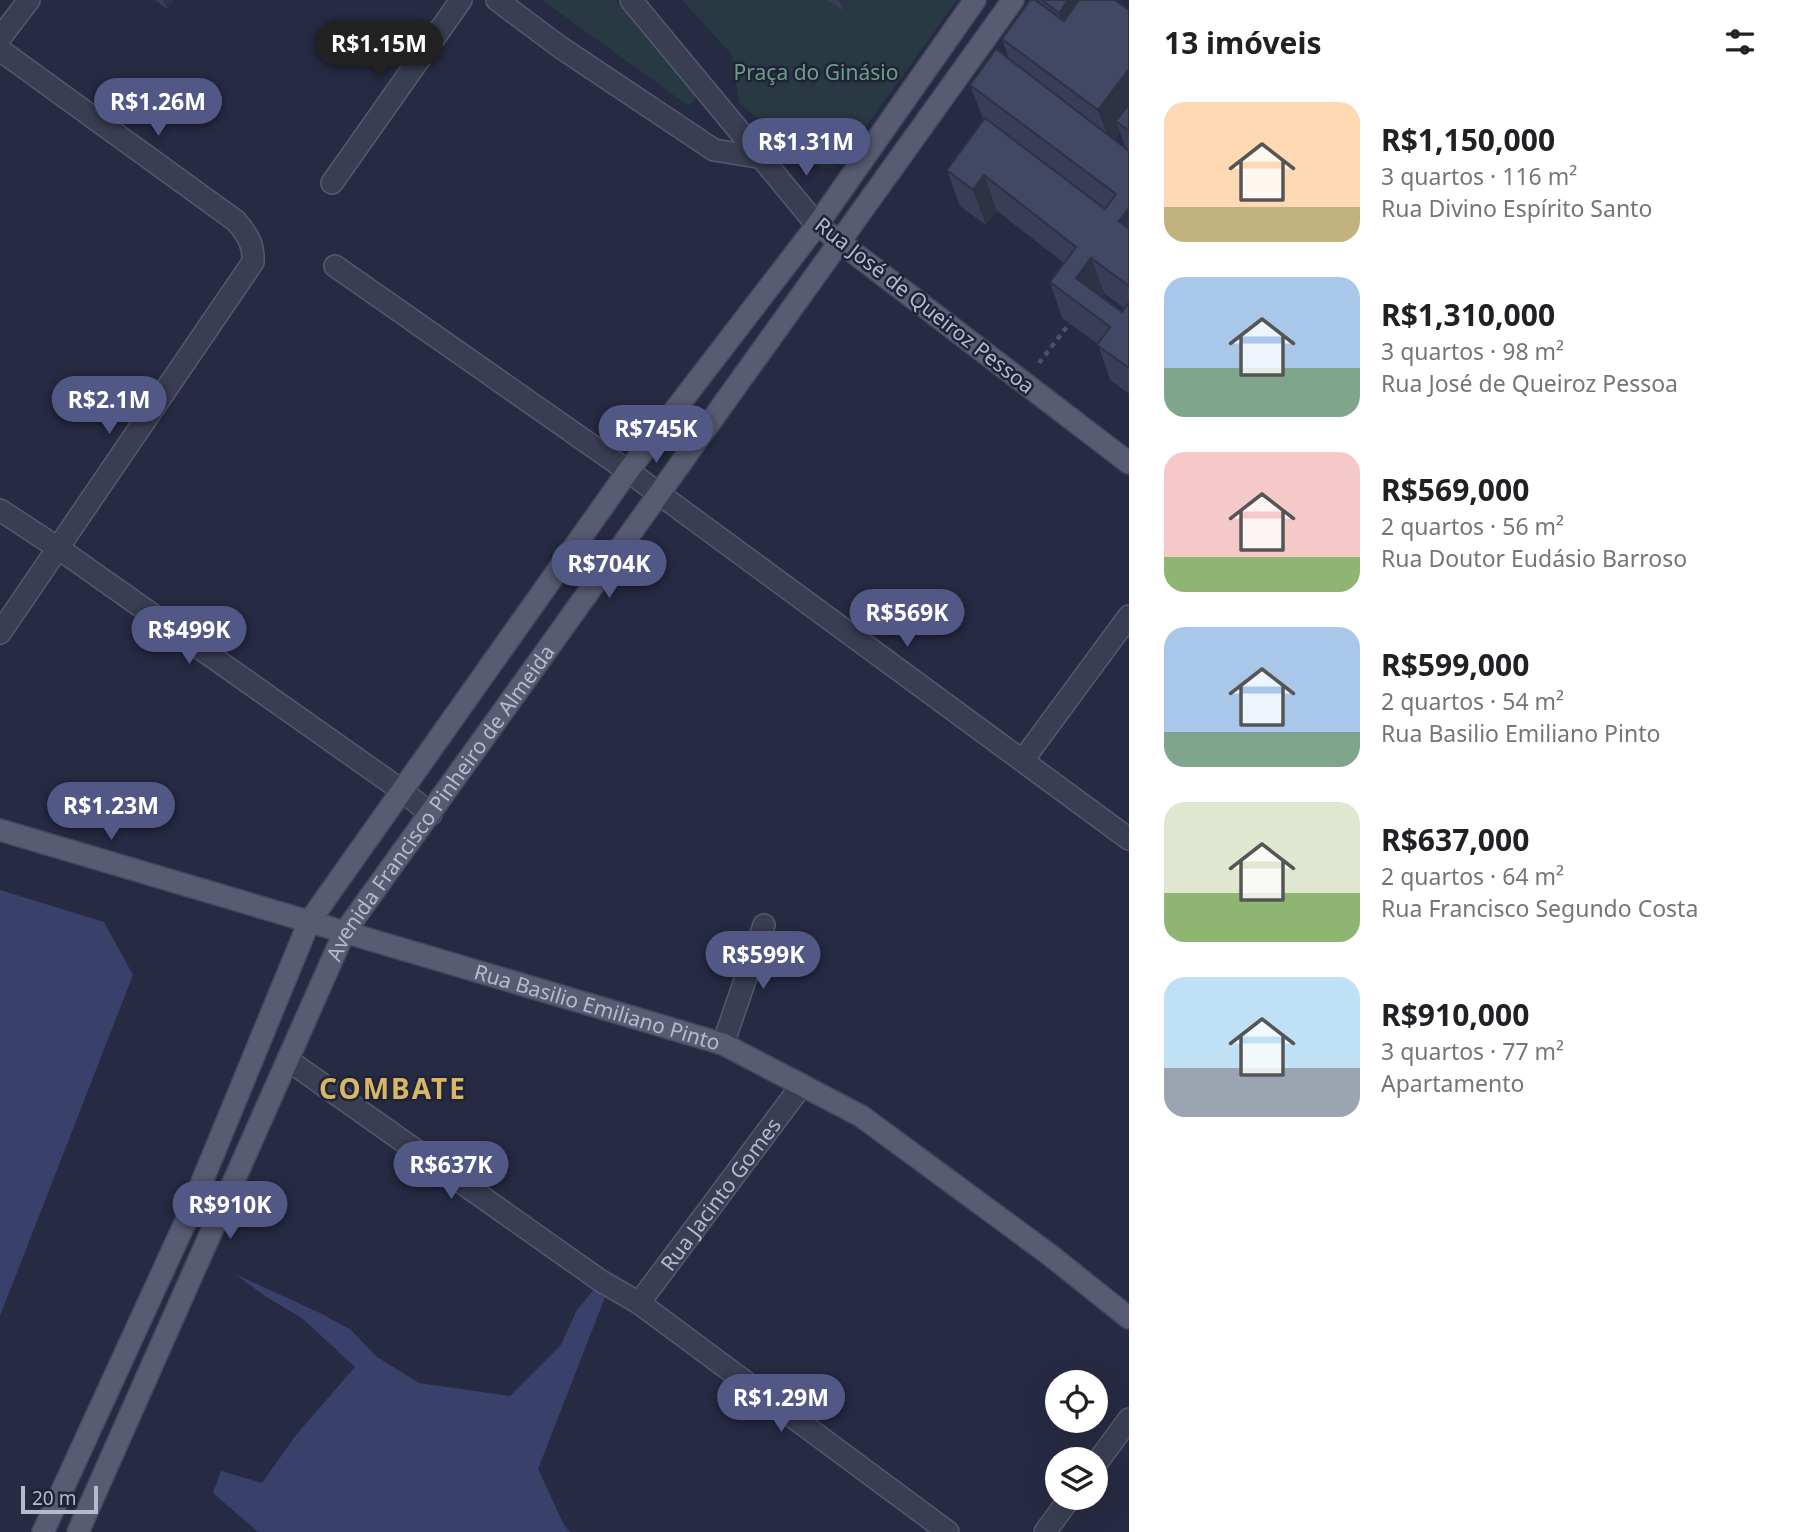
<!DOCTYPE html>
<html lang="pt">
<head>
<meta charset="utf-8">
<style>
	body { margin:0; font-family:"Noto Sans",sans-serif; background:#f2f2f2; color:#202124; height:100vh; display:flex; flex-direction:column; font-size:26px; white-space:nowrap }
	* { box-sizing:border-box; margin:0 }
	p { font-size:23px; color:#757577 }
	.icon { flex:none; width:38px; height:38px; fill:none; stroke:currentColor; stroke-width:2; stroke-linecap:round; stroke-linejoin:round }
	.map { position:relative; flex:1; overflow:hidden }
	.sheet { display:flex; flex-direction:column; background:#fff; width:665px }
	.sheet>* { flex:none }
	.fabs { position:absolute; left:1045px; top:1370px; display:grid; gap:14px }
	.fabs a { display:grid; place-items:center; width:63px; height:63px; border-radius:50%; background:#fff; box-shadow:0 7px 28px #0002; font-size:35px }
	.scale { position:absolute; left:21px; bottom:18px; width:77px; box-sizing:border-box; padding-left:7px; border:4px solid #b7bacc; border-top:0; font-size:19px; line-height:24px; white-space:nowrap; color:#b7bacc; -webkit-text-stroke:5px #1f2338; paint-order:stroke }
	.price { position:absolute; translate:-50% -60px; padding:0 16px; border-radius:24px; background:#525885; color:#fff; font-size:23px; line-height:46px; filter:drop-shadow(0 2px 4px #0008) }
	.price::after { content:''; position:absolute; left:50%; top:42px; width:21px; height:16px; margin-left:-10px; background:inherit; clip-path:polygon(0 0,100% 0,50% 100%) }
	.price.on { background:#222; color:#fff }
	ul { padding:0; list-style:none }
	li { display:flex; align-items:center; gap:21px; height:175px; padding:0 35px }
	li span { display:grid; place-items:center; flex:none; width:196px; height:140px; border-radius:21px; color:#555 }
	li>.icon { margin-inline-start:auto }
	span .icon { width:84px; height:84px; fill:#fffc; stroke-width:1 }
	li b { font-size:30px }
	h2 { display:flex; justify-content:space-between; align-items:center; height:84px; padding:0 35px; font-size:30px }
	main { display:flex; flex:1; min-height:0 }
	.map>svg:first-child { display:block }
	.green { fill:#283944 }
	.water { fill:#39416a }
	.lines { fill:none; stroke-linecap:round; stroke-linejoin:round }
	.minor-casing { stroke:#55596d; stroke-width:24 }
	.major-casing { stroke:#44475c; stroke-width:24 }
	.path { stroke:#465660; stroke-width:4.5; stroke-dasharray:5 5; stroke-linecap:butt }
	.minor { stroke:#3a3e52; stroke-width:21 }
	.major { stroke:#585c72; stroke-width:21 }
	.wall { fill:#393d55; fill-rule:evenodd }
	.shaded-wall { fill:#2e3245 }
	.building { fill:#424763; stroke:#2e3245; stroke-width:2 }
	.labels { text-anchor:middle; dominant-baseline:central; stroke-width:5; stroke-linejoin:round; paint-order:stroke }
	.park-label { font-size:21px; fill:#6e9e85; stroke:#1f2338 }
	.street-label { font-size:21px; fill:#b7bacc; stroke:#1f2338 }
	.district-label { font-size:28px; font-weight:bold; letter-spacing:2px; fill:#d9b665; stroke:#1f2338 }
</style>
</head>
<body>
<main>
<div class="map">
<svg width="1129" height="1532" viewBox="0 0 1129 1532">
	<rect width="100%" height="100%" fill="#262b43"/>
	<path class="green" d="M 542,0 L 616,0 L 697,95 L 689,106 Z
		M 682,0 L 957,0 L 836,168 L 818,167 L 739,103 L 732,55 Z"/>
	<path class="water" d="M 0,890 L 104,922 L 133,975 L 0,1316 Z
		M 235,1274 L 322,1314 L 351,1330 L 377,1357 L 419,1383 L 510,1396 L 561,1345 L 577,1310 L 601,1281 L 609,1287 L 538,1469 L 564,1525 L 570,1532 L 258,1532 L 213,1493 L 221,1471 L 262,1483 L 296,1435 L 355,1367 L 303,1319 L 265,1296 Z"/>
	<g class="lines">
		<defs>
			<g id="minor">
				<path d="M 497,0 L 560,47 L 714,150 L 763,158"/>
				<path d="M 631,0 L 817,225"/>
				<path d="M 0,38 L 29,0"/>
				<path d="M 0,50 L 236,221 C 247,234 254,244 253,262 L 0,633"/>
				<path d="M 332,183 L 461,0"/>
				<path d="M 335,266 L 628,471 L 1129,839"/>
				<path d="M 0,510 L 58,548 L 401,790 L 431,814"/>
				<path d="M 1023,760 L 1129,616"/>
				<path d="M 723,1044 L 764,925"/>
				<path d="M 288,1060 L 601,1281 L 639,1303 L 948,1532"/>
				<path id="s1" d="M 639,1303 L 802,1085"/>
				<path d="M 1096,1464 L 1129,1419"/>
				<path d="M 1045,1532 L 1070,1498"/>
			</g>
			<g id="major">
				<path d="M 828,233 L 1129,463"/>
				<path id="s2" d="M 0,830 L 723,1044 L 861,1116 L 1050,1255 L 1129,1318"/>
				<path d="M 43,1532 L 185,1223 L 309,922 L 628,471 L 817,225 L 975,0"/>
				<path id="s3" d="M 78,1532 L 344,933 L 1013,0"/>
			</g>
		</defs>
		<use href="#minor" class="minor-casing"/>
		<use href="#major" class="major-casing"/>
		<path class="path" d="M 1039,363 L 1072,320"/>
		<use href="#minor" class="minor"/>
		<use href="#major" class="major"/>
	</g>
	<path class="wall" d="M 155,0 L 174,0 L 167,9 Z
		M 828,0 L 851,0 L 843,11 Z
		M 1038,0 L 1115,0 L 1129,10 L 1129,394 L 1110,380 L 1098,344 L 1062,318 L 1050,282 L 1064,263 L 997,211 L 986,225 L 960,206 L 947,170 L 984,121 L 970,85 L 1009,60 L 1002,39 L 1040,3 ZM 1120,132 L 1126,149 L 1115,140 ZM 1104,293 L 1124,308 L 1122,312 L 1101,297 Z"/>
	<path class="shaded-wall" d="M 163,0 L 174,0 L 167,9 Z
		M 839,0 L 851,0 L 843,11 Z
		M 1068,0 L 1101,0 L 1072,48 L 1059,13 Z
		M 1129,68 L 1129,121 L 1116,121 L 1120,132 L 1111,145 L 1098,110 Z
		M 984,175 L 997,211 L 986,225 L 973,190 Z
		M 1129,208 L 1129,248 L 1119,221 Z
		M 1091,258 L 1104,293 L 1090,312 L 1076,278 Z"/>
	<path class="building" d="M 1030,0 L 1035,0 L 1064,21 L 1079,0 L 1115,0 L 1129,10 L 1129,69 L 1098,110 L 1002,39 Z
		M 1042,0 L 1068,0 L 1059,13 Z
		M 996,49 L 1129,151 L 1129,208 L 1119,221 L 1129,229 L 1129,286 L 1091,258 L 1076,278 L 1122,312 L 1129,302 L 1129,368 L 1097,345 L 1110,327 L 1050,282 L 1076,247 L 984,175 L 973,190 L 947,170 L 985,118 L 1105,209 L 1116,194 L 970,85 Z
		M 1129,104 L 1129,131 L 1116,121 Z"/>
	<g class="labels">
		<g class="park-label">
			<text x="816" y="72">Praça do Ginásio</text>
		</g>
		<g class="street-label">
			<text transform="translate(925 305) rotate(38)">Rua José de Queiroz Pessoa</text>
			<text stroke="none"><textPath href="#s3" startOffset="817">Avenida Francisco Pinheiro de Almeida</textPath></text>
			<text stroke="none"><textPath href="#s2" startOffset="623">Rua Basilio Emiliano Pinto</textPath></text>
			<text stroke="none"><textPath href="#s1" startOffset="136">Rua Jacinto Gomes</textPath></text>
		</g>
		<g class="district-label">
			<text x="393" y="1088">COMBATE</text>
		</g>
	</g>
</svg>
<div class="fabs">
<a><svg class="icon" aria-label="locate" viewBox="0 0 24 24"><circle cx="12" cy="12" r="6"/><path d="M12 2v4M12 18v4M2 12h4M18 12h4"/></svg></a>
<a><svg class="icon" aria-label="layers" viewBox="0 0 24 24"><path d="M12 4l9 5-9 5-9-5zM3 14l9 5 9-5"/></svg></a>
</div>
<div class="scale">20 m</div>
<b class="price on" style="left:379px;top:80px">R$1.15M</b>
<b class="price" style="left:158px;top:138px">R$1.26M</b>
<b class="price" style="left:806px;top:178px">R$1.31M</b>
<b class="price" style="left:109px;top:436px">R$2.1M</b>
<b class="price" style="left:656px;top:465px">R$745K</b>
<b class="price" style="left:609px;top:600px">R$704K</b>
<b class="price" style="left:907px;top:649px">R$569K</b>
<b class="price" style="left:189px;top:666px">R$499K</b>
<b class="price" style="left:111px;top:842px">R$1.23M</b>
<b class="price" style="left:763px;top:991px">R$599K</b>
<b class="price" style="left:451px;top:1201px">R$637K</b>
<b class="price" style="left:230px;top:1241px">R$910K</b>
<b class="price" style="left:781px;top:1434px">R$1.29M</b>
</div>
<section class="sheet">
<h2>13 imóveis<svg class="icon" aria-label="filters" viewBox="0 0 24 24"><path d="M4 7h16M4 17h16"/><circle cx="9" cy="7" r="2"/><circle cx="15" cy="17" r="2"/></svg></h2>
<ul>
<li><span style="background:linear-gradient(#ffd9b3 75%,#c2b280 0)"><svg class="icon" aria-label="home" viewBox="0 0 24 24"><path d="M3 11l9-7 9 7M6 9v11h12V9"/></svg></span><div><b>R$1,150,000</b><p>3 quartos · 116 m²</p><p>Rua Divino Espírito Santo</p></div></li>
<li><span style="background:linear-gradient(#a9c7e8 65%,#7fa58c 0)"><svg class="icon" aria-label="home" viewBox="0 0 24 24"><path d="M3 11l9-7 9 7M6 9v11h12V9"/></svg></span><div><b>R$1,310,000</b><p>3 quartos · 98 m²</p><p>Rua José de Queiroz Pessoa</p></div></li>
<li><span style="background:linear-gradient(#f6c9c9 75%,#8fb573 0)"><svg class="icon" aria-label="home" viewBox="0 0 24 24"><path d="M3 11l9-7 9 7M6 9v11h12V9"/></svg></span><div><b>R$569,000</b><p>2 quartos · 56 m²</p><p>Rua Doutor Eudásio Barroso</p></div></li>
<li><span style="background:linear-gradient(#a9c7e8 75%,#7fa58c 0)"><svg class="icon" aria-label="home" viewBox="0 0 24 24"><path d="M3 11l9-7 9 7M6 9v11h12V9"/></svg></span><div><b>R$599,000</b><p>2 quartos · 54 m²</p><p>Rua Basilio Emiliano Pinto</p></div></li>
<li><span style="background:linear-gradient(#dfe7d0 65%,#8fb573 0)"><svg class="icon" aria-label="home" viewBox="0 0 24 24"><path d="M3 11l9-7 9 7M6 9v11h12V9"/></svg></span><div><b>R$637,000</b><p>2 quartos · 64 m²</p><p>Rua Francisco Segundo Costa</p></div></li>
<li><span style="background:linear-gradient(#bfe0f5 65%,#9aa5b1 0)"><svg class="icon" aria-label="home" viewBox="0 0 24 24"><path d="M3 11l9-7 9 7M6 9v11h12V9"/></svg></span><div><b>R$910,000</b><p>3 quartos · 77 m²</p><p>Apartamento</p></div></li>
</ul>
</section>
</main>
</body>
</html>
